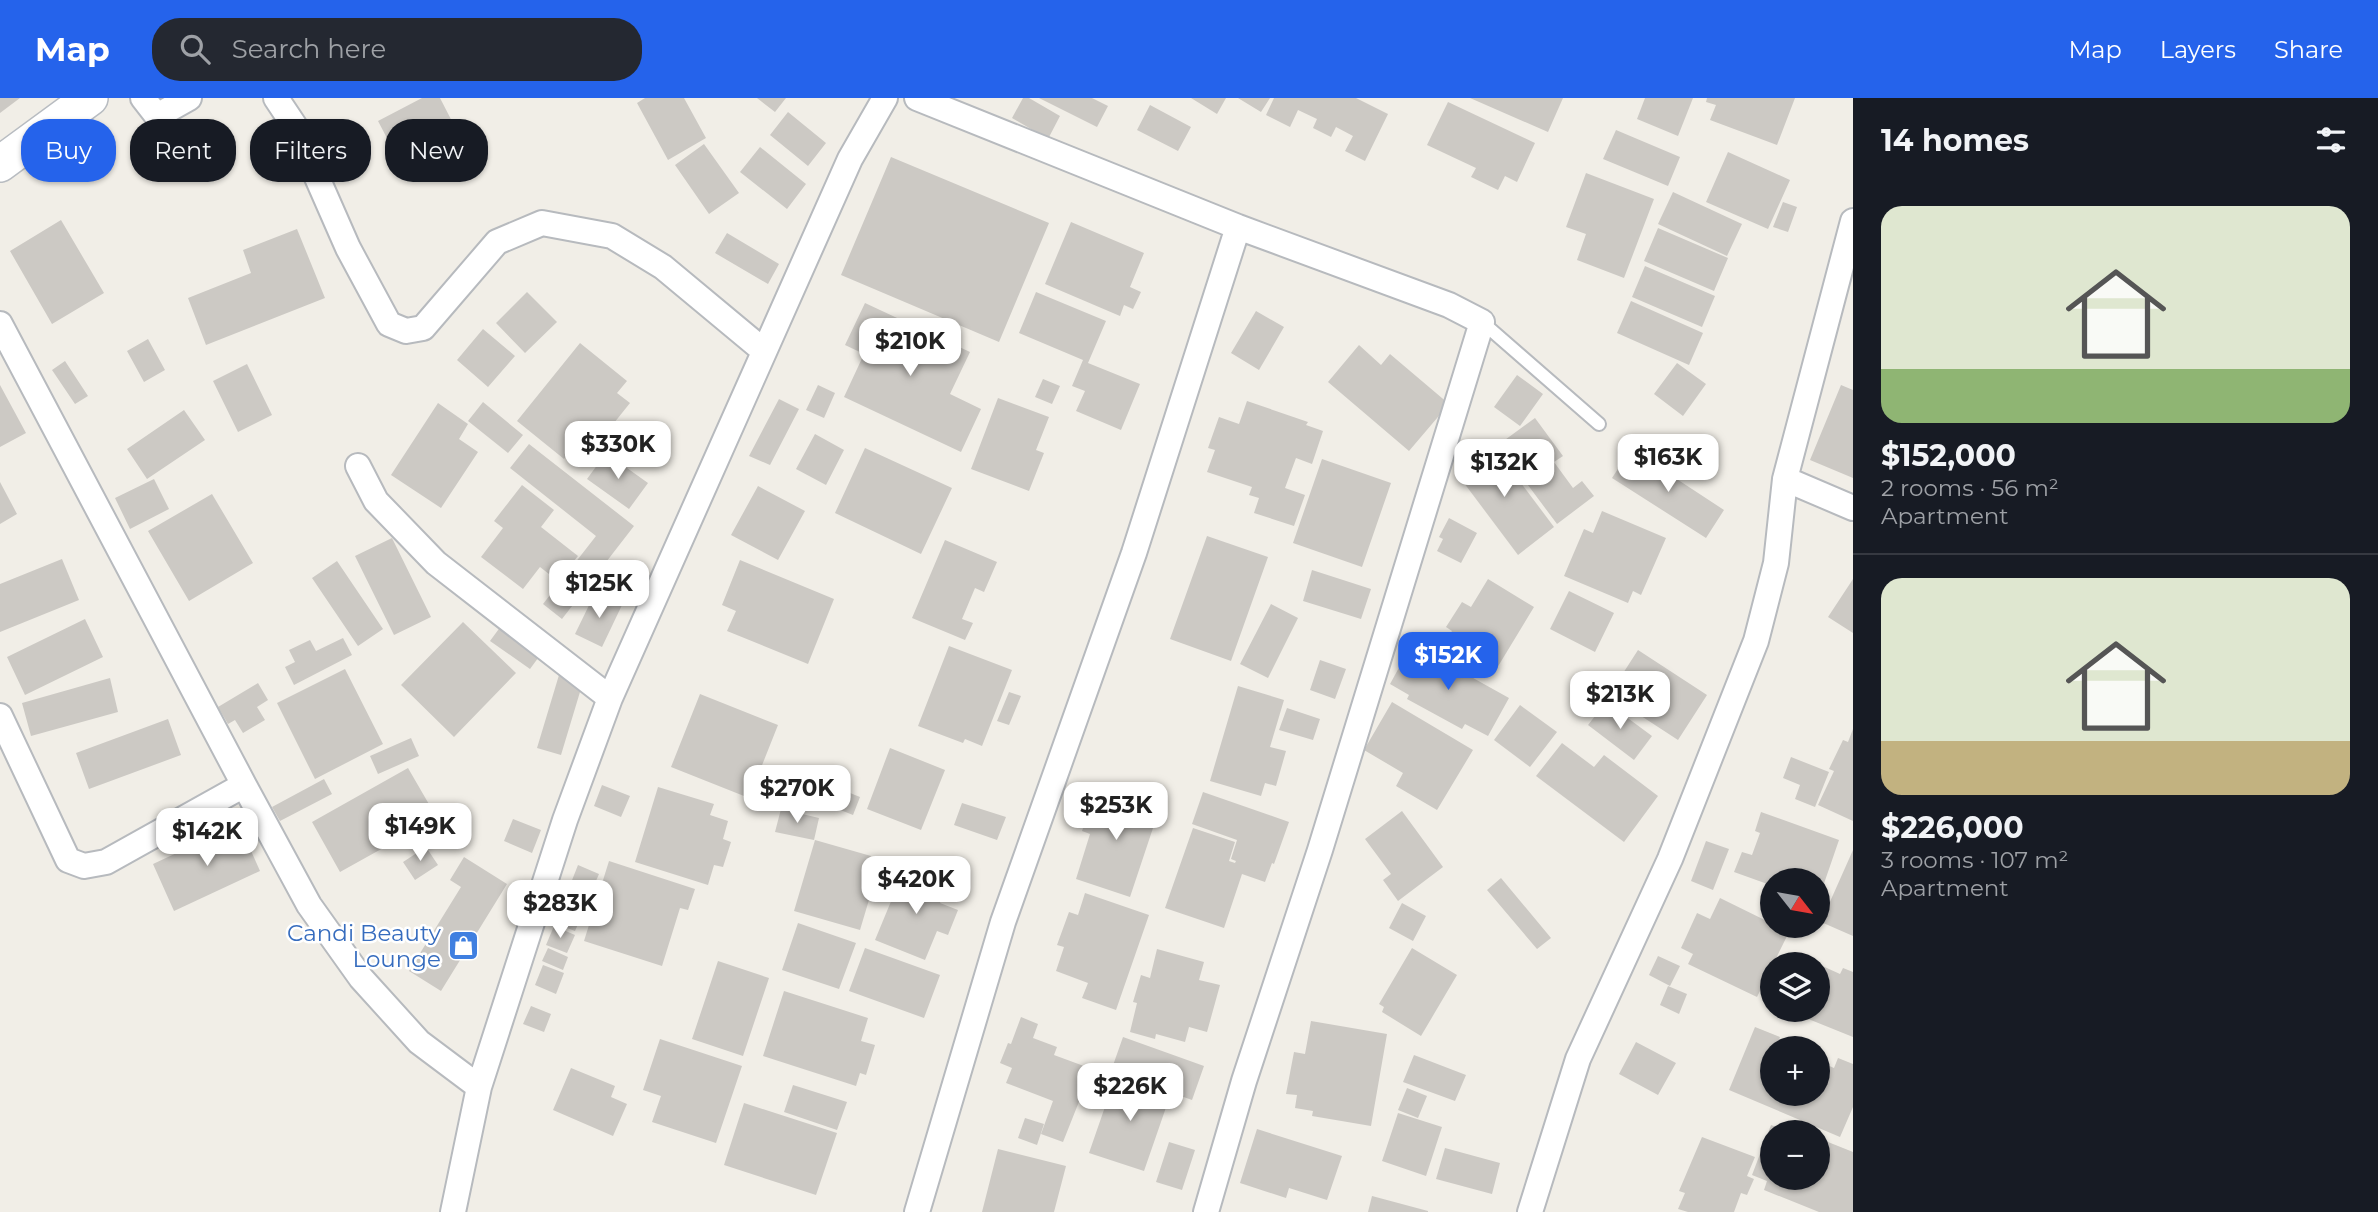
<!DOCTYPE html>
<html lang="en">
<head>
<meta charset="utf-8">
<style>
	body { margin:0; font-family:Montserrat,sans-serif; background:#242831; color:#f1f3f6; height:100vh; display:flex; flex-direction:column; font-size:26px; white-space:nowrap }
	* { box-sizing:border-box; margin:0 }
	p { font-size:23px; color:#9ea1a6 }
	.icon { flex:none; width:38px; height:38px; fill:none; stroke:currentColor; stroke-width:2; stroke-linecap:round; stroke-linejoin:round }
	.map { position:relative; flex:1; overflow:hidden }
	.details { display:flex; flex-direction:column; background:#171b24; width:525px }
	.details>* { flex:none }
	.top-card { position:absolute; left:21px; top:21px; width:665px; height:63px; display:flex; gap:14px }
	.needle { width:46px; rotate:121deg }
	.buttons { position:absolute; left:1760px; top:770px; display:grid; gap:14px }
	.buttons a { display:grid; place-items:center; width:70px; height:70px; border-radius:50%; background:#171b24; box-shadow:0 2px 5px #0004; font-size:35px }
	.price { position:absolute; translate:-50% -60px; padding:0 16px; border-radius:14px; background:#fff; color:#222; font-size:23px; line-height:46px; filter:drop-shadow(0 2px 4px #0008) }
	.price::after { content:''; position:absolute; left:50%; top:42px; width:21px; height:16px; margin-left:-10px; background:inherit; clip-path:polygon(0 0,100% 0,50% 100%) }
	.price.current { background:#2563eb; color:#fff }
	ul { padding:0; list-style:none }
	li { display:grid; align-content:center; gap:14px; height:371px; padding:0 28px }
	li+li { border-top:2px solid #363941 }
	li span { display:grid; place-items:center; height:217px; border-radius:21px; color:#555 }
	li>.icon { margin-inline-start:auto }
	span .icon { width:126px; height:126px; fill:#fffc; stroke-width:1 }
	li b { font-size:30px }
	h2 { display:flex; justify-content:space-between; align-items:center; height:84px; padding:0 28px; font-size:30px }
	.tag { padding:0 24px; border-radius:28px; background:#171b24; box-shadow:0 2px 5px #0004; font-size:24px; line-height:63px }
	.tag.current { background:#2563eb; color:#fff }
	header { display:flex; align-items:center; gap:42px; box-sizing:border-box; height:98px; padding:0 35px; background:#2563eb; color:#fff }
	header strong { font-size:33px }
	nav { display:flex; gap:38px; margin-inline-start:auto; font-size:24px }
	.search { width:490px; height:63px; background:#242831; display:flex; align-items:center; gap:18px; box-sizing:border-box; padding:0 24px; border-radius:28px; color:#9ea1a6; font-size:26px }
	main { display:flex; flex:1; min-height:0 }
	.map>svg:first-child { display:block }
	.building { fill:#ccc9c4 }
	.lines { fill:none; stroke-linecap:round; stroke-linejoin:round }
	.service-casing { stroke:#b7babe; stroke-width:16 }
	.minor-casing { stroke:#b7babe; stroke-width:28 }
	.secondary-casing { stroke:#b8bcc1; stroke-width:38 }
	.service { stroke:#fff; stroke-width:12 }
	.minor { stroke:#fff; stroke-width:24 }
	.secondary { stroke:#fff; stroke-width:35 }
	.labels { text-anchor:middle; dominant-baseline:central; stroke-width:5; stroke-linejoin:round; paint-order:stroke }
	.shop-label { font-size:23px; fill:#366cbe; stroke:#fff; text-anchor:end }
</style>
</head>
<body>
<header>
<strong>Map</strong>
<div class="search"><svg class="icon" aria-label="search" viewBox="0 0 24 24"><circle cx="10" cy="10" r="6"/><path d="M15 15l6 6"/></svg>Search here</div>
<nav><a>Map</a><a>Layers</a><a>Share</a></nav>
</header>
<main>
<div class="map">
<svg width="1853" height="1114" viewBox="0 0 1853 1114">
	<rect width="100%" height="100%" fill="#f1eee7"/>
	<path class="building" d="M 0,0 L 20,0 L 0,15 Z
		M 422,0 L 440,0 L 457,33 L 399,63 L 378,23 Z
		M 645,0 L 684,0 L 706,40 L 668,62 L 637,5 Z
		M 757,0 L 786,0 L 775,14 Z
		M 1023,0 L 1029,0 L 1060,18 L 1048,41 L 1012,20 Z
		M 1039,0 L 1092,0 L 1108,8 L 1097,29 Z
		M 1191,0 L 1226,0 L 1217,16 Z
		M 1238,0 L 1270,0 L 1261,14 Z
		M 1274,0 L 1356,0 L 1388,16 L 1365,63 L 1345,53 L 1353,38 L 1336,29 L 1331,39 L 1313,30 L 1317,21 L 1298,12 L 1290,29 L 1266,17 Z
		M 1470,0 L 1563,0 L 1548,34 Z
		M 1645,0 L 1693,0 L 1678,38 L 1637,21 Z
		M 1707,0 L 1795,0 L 1777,47 L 1710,22 L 1716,7 L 1706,4 Z
		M 1448,4 L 1535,45 L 1517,84 L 1505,78 L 1498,92 L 1471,79 L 1476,70 L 1427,47 Z
		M 1150,7 L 1191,29 L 1178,53 L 1137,32 Z
		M 788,14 L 826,45 L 808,68 L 770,37 Z
		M 1616,32 L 1680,59 L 1668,88 L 1603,61 Z
		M 704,46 L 739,95 L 709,116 L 675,67 Z
		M 760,49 L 806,86 L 787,111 L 740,74 Z
		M 1728,54 L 1790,82 L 1768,131 L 1706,104 Z
		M 891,59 L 1049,125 L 999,244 L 841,177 Z
		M 1586,75 L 1654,101 L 1624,180 L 1577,162 L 1586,136 L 1566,129 Z
		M 1673,94 L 1742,126 L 1727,158 L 1658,126 Z
		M 1783,104 L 1797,109 L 1788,134 L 1773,129 Z
		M 61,122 L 104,195 L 52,226 L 10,153 Z
		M 1071,124 L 1144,155 L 1130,189 L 1141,194 L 1133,211 L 1124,207 L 1120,218 L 1045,186 Z
		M 1658,130 L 1728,160 L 1714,193 L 1644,163 Z
		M 297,131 L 325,200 L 206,247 L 188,200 L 251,175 L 243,152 Z
		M 727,135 L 779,166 L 768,186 L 715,155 Z
		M 1645,168 L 1715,198 L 1702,229 L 1632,199 Z
		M 527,194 L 557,224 L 525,255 L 496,225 Z
		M 1036,194 L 1106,223 L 1088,265 L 1140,286 L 1121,332 L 1076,313 L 1085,293 L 1072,288 L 1083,262 L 1019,235 Z
		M 1631,203 L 1703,235 L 1689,267 L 1617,235 Z
		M 865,205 L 970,254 L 950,296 L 981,311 L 961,354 L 844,299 L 864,256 L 845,247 Z
		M 1256,213 L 1284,229 L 1259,272 L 1231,255 Z
		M 483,231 L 515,258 L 488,289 L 457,262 Z
		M 148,241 L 165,272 L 144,284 L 127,253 Z
		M 580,245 L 627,283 L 617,295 L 630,305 L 598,345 L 585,334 L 564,361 L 517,323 Z
		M 1359,247 L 1381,267 L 1390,256 L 1449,306 L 1409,353 L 1328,284 Z
		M 65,263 L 88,298 L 75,306 L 52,272 Z
		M 1677,265 L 1706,286 L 1683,318 L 1654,296 Z
		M 247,266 L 272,317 L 238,334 L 213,283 Z
		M 1517,277 L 1543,296 L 1520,328 L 1494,309 Z
		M 1043,281 L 1060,288 L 1052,306 L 1035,299 Z
		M 0,287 L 26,335 L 0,349 Z
		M 818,287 L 835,295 L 824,320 L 806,312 Z
		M 1841,287 L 1853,292 L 1853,380 L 1810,362 Z
		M 998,300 L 1049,319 L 1036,352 L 1044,355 L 1029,393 L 971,371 Z
		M 779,301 L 799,311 L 770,367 L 749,358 Z
		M 1247,303 L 1308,324 L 1306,327 L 1323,333 L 1312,366 L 1296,360 L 1285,390 L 1305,397 L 1294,428 L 1254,415 L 1259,400 L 1249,397 L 1252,389 L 1207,374 L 1215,352 L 1208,350 L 1219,319 L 1239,326 Z
		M 483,304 L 523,337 L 508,355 L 468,323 Z
		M 438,305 L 468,326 L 459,341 L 478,354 L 441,410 L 391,377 Z
		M 184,312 L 205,342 L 147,381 L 127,351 Z
		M 1535,320 L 1563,358 L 1554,364 L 1573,390 L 1582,383 L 1594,398 L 1557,426 L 1498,347 Z
		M 815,336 L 844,352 L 826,387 L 796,371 Z
		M 1491,345 L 1554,429 L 1518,457 L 1455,373 Z
		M 529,346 L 634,428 L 562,521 L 543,506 L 596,438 L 510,370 Z
		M 865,350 L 952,390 L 921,456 L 835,415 Z
		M 1631,351 L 1724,412 L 1706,440 L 1612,380 Z
		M 606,355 L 648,385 L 629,411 L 587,381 Z
		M 1322,361 L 1391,385 L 1362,469 L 1293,445 Z
		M 154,381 L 169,411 L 130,431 L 115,400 Z
		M 0,384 L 17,416 L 0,426 Z
		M 522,387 L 554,412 L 541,429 L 578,458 L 558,483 L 540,469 L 523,491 L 481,459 L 503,430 L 494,423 Z
		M 758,388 L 805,413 L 778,462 L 731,437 Z
		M 212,396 L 253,465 L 189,503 L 148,433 Z
		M 1602,413 L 1666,440 L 1641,497 L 1633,493 L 1628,505 L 1564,478 L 1584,431 L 1593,435 Z
		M 1449,420 L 1477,435 L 1461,465 L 1437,453 L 1443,441 L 1439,439 Z
		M 1207,438 L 1268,459 L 1231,563 L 1170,541 Z
		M 392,440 L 431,519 L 394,537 L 355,458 Z
		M 945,442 L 997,464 L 984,494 L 975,490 L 962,521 L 973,525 L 965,542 L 912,520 Z
		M 62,461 L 79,502 L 0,534 L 0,486 Z
		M 740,462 L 834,501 L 808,566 L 727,533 L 736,513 L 722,507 Z
		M 337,463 L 383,531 L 358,548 L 312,480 Z
		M 1312,472 L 1371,491 L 1361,521 L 1303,503 Z
		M 1488,481 L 1534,509 L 1494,575 L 1444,545 L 1452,533 L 1446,529 L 1462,504 L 1471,509 Z
		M 1853,481 L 1853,535 L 1828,519 Z
		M 1569,493 L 1614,515 L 1595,554 L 1550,531 Z
		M 595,495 L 622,507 L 602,549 L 575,536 Z
		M 1271,506 L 1298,520 L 1268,580 L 1240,566 Z
		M 85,521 L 103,559 L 25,597 L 7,559 Z
		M 463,524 L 516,575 L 454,639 L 401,587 Z
		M 501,528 L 541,556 L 530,571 L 490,543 Z
		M 343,540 L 352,557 L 294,587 L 285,569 L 295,564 L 289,552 L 310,542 L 316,553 Z
		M 1412,546 L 1509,600 L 1488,638 L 1465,626 L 1462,631 L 1407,601 L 1409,597 L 1390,586 Z
		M 949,548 L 1012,572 L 982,648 L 965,641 L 963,645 L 918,628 Z
		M 1638,552 L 1707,597 L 1678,642 L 1609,597 Z
		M 1320,562 L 1346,571 L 1335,601 L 1310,592 Z
		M 345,571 L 383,646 L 315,681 L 277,605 Z
		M 559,577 L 583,584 L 561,657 L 537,650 Z
		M 110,580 L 118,614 L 31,638 L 22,605 Z
		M 258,585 L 268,602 L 257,609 L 265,622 L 243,635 L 235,622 L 228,626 L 218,609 Z
		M 1238,588 L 1284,602 L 1270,649 L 1286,653 L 1276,688 L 1265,685 L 1261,698 L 1210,683 Z
		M 1009,594 L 1021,598 L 1009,627 L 997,623 Z
		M 700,596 L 778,627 L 749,700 L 671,669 Z
		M 1392,604 L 1473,652 L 1437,712 L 1396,688 L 1403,675 L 1364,652 Z
		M 1606,604 L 1652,638 L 1634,662 L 1588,627 Z
		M 1520,607 L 1557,634 L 1530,669 L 1494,642 Z
		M 1287,610 L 1320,621 L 1313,642 L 1279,632 Z
		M 168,621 L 181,657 L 89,691 L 76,655 Z
		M 1853,631 L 1853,723 L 1818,707 L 1834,673 L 1829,671 L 1843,642 L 1848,644 Z
		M 411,640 L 419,658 L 378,676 L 370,658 Z
		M 1562,645 L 1594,669 L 1604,657 L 1658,698 L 1624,744 L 1536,678 Z
		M 890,650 L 945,672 L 921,732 L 867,711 Z
		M 1791,659 L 1829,674 L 1815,709 L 1795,701 L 1800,687 L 1783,680 Z
		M 408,670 L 437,720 L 340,774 L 312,724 Z
		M 324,681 L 332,696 L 280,723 L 272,709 Z
		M 602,687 L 630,698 L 621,719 L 594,708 Z
		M 830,687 L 860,699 L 853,717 L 823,705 Z
		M 658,689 L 714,706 L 710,717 L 728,723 L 723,741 L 731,744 L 723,769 L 714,767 L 708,787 L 635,764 Z
		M 1096,691 L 1159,712 L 1130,799 L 1076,781 L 1090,736 L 1082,733 Z
		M 1203,694 L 1289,724 L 1274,766 L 1272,765 L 1265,784 L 1242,776 L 1224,830 L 1165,810 L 1193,730 L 1235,744 L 1229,763 L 1235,765 L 1236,763 L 1231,761 L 1237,742 L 1192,726 Z
		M 962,705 L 1006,719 L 997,742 L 954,727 Z
		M 781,711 L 819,720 L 814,742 L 775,734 Z
		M 1402,713 L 1443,769 L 1398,803 L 1383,782 L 1391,776 L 1365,741 Z
		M 1761,714 L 1839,742 L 1819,800 L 1818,782 L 1773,782 L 1773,788 L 1734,774 L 1742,754 L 1752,757 L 1760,735 L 1755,733 Z
		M 513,721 L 541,732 L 532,755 L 504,743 Z
		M 239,726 L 260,773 L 174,813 L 153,766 Z
		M 815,742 L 871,758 L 867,772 L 877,775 L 860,832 L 794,813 Z
		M 1706,743 L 1729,751 L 1713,792 L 1691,783 Z
		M 426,749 L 438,767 L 415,782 L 403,764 Z
		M 1853,752 L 1853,838 L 1821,824 Z
		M 464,759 L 507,786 L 441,893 L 409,873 L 461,789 L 450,782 Z
		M 609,763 L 695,791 L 688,812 L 680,810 L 662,868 L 584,843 Z
		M 578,767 L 599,776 L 583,813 L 563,805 Z
		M 904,772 L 946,789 L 940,805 L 958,812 L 948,837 L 937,833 L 925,862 L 875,842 Z
		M 1501,780 L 1551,840 L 1537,851 L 1487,792 Z
		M 1085,795 L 1149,817 L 1116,912 L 1082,900 L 1088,885 L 1056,873 L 1064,849 L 1057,847 L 1069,814 L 1078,817 Z
		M 1720,800 L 1789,834 L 1757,899 L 1688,866 L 1693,856 L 1681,850 L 1697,815 L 1710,821 Z
		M 1402,805 L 1426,818 L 1413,843 L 1389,830 Z
		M 562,806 L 583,815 L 575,833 L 554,825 Z
		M 798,825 L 856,845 L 839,891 L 782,872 Z
		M 554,828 L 575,837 L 567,855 L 546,847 Z
		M 548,850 L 568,859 L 563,872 L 542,863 Z
		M 865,850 L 940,877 L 924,920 L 849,893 Z
		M 1412,850 L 1457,877 L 1421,938 L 1382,914 L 1384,909 L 1379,906 Z
		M 1157,851 L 1204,864 L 1199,882 L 1220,887 L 1207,934 L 1189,929 L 1185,944 L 1156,936 L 1155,941 L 1130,934 L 1137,905 L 1133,904 L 1141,877 L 1150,880 Z
		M 1790,855 L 1818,866 L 1786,866 Z
		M 1658,858 L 1680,868 L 1670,888 L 1649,877 Z
		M 718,863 L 769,880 L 743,958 L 692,941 Z
		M 1818,866 L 1840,876 L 1843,870 L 1853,874 L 1853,939 L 1786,912 L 1818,912 Z
		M 543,867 L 564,875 L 556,896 L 535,887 Z
		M 1668,888 L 1687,896 L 1679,916 L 1660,907 Z
		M 784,893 L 868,920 L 861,943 L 875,947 L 866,977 L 860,975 L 856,988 L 763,958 Z
		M 531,908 L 551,916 L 544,934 L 523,926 Z
		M 1021,919 L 1038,926 L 1033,940 L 1057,949 L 1054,957 L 1092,971 L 1063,1044 L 1041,1036 L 1053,1003 L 1006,985 L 1012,970 L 1000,965 L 1008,945 L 1011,946 Z
		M 1311,923 L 1387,936 L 1371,1028 L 1312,1018 L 1313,1013 L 1295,1010 L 1297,997 L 1286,996 L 1294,954 L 1305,956 Z
		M 1755,929 L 1780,939 L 1777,946 L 1787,950 L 1773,950 L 1773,996 L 1818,996 L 1818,963 L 1834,970 L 1838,960 L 1853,966 L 1853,1009 L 1840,1039 L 1729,992 Z
		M 1123,939 L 1204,968 L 1192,1002 L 1111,973 Z
		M 660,941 L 742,968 L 716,1045 L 652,1024 L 661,998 L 643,992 Z
		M 1636,944 L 1676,965 L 1658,997 L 1619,976 Z
		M 1414,957 L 1466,977 L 1455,1003 L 1403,984 Z
		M 571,970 L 615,988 L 611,999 L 627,1006 L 613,1038 L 553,1012 Z
		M 1116,977 L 1171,995 L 1144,1073 L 1089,1055 Z
		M 793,987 L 847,1004 L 837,1032 L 784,1014 Z
		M 1407,990 L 1427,998 L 1418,1020 L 1398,1012 Z
		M 744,1005 L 837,1035 L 816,1097 L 724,1067 Z
		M 1398,1015 L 1442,1029 L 1426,1078 L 1382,1063 Z
		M 1025,1020 L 1044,1026 L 1037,1047 L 1018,1040 Z
		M 1771,1027 L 1790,1034 L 1773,1034 L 1773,1080 L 1818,1080 L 1818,1040 L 1853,1054 L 1853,1114 L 1819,1114 L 1764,1092 L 1767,1083 L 1752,1077 Z
		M 1257,1031 L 1342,1058 L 1327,1102 L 1289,1090 L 1286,1100 L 1240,1085 Z
		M 1702,1039 L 1755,1059 L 1747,1078 L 1754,1081 L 1747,1097 L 1741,1095 L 1734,1114 L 1688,1114 L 1678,1111 L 1685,1095 L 1679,1093 Z
		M 1169,1044 L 1195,1052 L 1182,1092 L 1156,1084 Z
		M 1445,1050 L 1500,1065 L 1492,1096 L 1436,1081 Z
		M 998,1051 L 1066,1068 L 1054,1114 L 982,1114 Z
		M 1372,1098 L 1428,1113 L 1428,1114 L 1368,1114 Z"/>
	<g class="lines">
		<defs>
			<path id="service" d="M 1482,224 L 1599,326"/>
			<path id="minor" d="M 143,0 L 157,18 L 189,0
				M 276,0 L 294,27 L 348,150 L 389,226 L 406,233 L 423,230 L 497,144 L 542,125 L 612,138 L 663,169 L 764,253
				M 917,0 L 1238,129 L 1449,207 L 1482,224 L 1320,752 L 1244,983 L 1206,1114
				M 0,226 L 244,687 L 309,807 L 361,880 L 419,944 L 479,989
				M 358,368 L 376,403 L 436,465 L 610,600
				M 1785,381 L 1853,410
				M 0,618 L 68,762 L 84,768 L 106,764 L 244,687
				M 453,1114 L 479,989 L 565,722 L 610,600 L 850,61 L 885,0
				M 917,1114 L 1003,824 L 1134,455 L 1238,129
				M 1530,1114 L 1578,961 L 1670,761 L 1756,543 L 1776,465 L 1785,381 L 1853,123"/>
			<path id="secondary" d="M 0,66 L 90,0"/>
		</defs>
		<use href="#service" class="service-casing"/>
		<use href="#minor" class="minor-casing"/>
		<use href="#secondary" class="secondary-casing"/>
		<use href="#service" class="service"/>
		<use href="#minor" class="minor"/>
		<use href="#secondary" class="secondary"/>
	</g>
	<defs>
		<symbol id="shop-square" viewBox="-11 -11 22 22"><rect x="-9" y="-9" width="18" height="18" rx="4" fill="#3f7fe0" stroke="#fff"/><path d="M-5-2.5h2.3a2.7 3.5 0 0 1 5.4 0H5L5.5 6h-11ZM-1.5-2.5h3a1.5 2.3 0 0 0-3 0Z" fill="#fff"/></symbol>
	</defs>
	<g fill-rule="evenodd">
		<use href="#shop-square" x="446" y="830" width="35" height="35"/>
	</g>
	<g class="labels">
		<g class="shop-label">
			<text x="441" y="835">Candi Beauty<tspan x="441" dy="26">Lounge</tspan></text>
		</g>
	</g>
</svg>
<div class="buttons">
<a><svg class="needle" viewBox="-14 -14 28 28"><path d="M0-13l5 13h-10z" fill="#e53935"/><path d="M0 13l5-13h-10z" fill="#9ea1a6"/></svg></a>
<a><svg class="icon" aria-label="layers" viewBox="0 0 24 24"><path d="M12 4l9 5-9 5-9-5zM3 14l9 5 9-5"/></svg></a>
<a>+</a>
<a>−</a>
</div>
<b class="price" style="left:910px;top:280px">$210K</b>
<b class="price" style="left:618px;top:383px">$330K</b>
<b class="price" style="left:1668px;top:396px">$163K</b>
<b class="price" style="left:1504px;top:401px">$132K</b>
<b class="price" style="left:599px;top:522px">$125K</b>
<b class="price current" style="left:1448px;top:594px">$152K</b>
<b class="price" style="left:1620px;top:633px">$213K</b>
<b class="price" style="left:797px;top:727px">$270K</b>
<b class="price" style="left:1116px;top:744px">$253K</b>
<b class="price" style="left:420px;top:765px">$149K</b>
<b class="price" style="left:207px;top:770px">$142K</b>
<b class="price" style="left:916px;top:818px">$420K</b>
<b class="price" style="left:560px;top:842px">$283K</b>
<b class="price" style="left:1130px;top:1025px">$226K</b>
<div class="top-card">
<a class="tag current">Buy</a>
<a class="tag">Rent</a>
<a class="tag">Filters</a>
<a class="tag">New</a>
</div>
</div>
<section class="details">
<h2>14 homes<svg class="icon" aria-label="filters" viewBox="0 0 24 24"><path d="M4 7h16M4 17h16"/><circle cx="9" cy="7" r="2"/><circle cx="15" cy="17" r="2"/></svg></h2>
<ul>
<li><span style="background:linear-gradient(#dfe7d0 75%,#8fb573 0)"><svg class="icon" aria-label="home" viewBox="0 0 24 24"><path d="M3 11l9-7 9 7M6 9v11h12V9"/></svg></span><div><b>$152,000</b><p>2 rooms · 56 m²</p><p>Apartment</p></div></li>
<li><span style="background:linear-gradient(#dfe7d0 75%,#c2b280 0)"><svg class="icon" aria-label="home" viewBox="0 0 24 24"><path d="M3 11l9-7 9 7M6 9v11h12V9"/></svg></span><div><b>$226,000</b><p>3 rooms · 107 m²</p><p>Apartment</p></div></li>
</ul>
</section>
</main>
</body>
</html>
